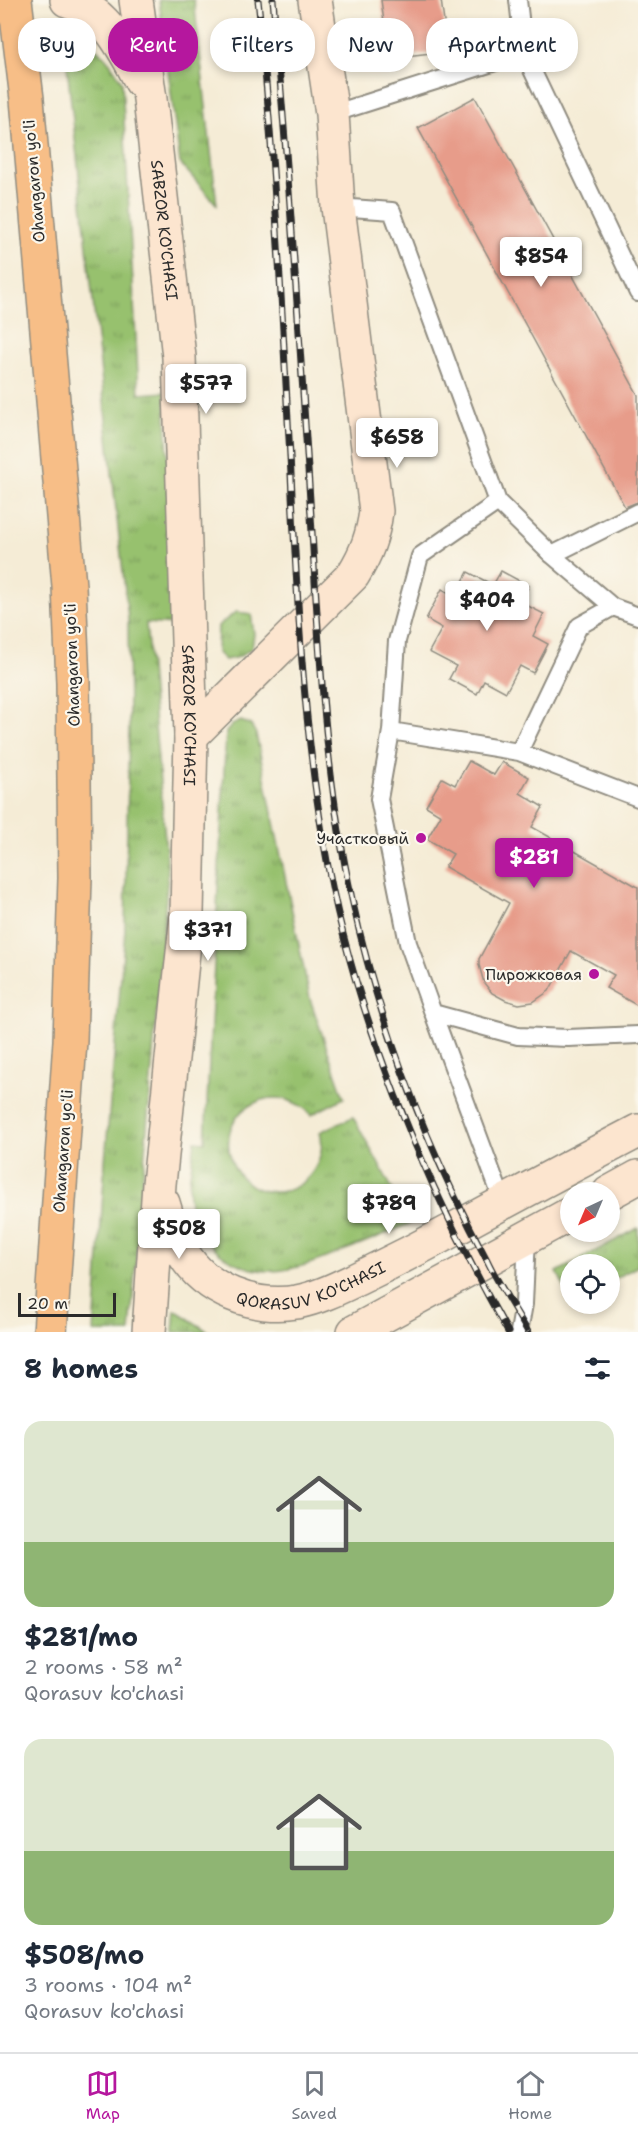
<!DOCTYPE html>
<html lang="en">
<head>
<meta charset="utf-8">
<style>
	body { margin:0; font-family:"Shantell Sans",sans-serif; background:#f6f6f7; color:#1f2937; height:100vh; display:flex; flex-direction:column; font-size:22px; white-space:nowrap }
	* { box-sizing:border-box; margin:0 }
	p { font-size:20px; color:#747a83 }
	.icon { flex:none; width:33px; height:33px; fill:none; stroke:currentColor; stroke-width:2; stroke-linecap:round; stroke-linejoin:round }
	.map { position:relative; height:1332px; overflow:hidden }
	.sheet { display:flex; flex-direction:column; background:#fff; flex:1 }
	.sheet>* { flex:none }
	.banner { position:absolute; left:18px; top:18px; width:603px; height:54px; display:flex; gap:12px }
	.needle { width:39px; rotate:224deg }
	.controls { position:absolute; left:560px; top:1182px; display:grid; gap:12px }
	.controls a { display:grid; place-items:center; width:60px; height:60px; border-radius:50%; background:#fff; box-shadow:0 3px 9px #0003; font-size:30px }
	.scale { position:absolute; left:18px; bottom:15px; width:98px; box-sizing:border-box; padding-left:6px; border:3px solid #2b2b2b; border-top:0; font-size:16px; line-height:21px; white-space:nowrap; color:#2b2b2b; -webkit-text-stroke:4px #fbf7ec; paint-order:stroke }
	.price { position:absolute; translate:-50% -51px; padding:0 14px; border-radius:6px; background:#fff; color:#222; font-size:20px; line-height:39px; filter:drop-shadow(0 2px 3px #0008) }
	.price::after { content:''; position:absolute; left:50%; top:36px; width:18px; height:14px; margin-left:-9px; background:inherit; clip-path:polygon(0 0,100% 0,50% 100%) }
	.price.selected { background:#b5179e; color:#fff }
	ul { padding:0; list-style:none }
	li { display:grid; align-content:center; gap:12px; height:318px; padding:0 24px }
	li span { display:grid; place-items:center; height:186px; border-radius:18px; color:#555 }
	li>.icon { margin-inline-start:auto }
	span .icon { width:108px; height:108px; fill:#fffc; stroke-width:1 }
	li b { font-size:26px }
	h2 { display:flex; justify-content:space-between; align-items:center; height:72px; padding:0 24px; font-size:26px }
	.pill { padding:0 21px; border-radius:24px; background:#fff; box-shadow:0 3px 9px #0003; font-size:21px; line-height:54px }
	.pill.selected { background:#b5179e; color:#fff }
	.tab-bar { display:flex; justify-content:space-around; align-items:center; height:84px; border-top:2px solid #e0e1e3; background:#fff; font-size:16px; color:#747a83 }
	.tab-bar a { display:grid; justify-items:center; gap:3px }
	.tab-bar .selected { color:#b5179e }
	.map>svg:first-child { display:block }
	.grass { fill:url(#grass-tufts); stroke:#61764c; stroke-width:1.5 }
	.building { fill:#e79c8a }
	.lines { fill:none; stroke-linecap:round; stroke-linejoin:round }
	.lane-casing { stroke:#908c80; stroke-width:20 }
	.secondary-casing { stroke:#908c80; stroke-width:36 }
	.highway-casing { stroke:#908c80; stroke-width:36 }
	.lane { stroke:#fff; stroke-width:16 }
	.secondary { stroke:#fce5cf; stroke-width:33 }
	.highway { stroke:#f7be87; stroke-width:33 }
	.rail-casing { stroke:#2b2b2b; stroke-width:7 }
	.rail { stroke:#fbf7ec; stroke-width:4.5; stroke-dasharray:14; stroke-linecap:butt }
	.poi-dot { fill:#b5179e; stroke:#fbf7ec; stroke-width:2 }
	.labels { text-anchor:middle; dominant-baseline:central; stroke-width:4.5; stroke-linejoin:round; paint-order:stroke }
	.street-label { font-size:16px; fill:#2b2b2b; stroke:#fbf7ec }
	.poi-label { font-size:16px; fill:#2b2b2b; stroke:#fbf7ec; text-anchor:end }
</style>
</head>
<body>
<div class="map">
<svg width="638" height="1332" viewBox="0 0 638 1332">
	<defs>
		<pattern id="grass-tufts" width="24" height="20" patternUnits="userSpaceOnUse" patternTransform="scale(1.5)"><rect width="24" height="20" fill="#97c16e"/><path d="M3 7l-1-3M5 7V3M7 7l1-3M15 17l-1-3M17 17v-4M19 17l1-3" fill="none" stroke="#7b9d5b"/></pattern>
	</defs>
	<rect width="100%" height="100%" fill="#fbf7ec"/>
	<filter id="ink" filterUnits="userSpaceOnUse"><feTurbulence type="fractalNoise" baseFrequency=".0167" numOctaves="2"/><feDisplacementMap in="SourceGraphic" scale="12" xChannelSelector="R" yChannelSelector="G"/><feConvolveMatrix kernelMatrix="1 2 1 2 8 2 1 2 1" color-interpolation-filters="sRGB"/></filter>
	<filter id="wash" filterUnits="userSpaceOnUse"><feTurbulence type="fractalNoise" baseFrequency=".008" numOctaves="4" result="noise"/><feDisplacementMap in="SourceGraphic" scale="24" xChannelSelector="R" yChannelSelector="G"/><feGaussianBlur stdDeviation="1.35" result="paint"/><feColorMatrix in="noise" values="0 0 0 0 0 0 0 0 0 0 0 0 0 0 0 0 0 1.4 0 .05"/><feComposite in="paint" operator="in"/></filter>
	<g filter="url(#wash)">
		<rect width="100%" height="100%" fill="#f5ecd6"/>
		<path class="grass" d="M 159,0 L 194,0 L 217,205 L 180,163 Z
			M 63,30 C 91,41 108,55 122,82 L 139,394 L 165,392 L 175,625 L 146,623 L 168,873 L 130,1332 L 94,1332 L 105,1161 L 125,930 L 129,725 L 128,618 Z
			M 236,612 L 251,614 L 254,634 L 252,648 L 239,657 L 225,660 L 217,652 L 218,626 Z
			M 241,721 L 251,725 L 256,734 L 310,999 L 344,1098 L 311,1115 C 305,1106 294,1102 284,1099 C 275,1097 266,1098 257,1102 C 210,1120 225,1191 274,1192 C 305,1193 328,1161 320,1132 L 353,1117 L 411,1223 C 390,1232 369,1241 348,1249 C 302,1268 257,1287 215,1249 C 201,1236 190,1215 189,1196 C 188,1179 193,1159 195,1141 L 205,1142 L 226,732 L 232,725 Z
			M 638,1228 L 638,1266 L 609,1282 L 609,1264 L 571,1264 Z
			M 570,1265 L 570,1298 L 557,1272 Z
			M 175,1310 L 209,1332 L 173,1332 Z"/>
		<g id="blocks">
			<path class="building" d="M 381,0 L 441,0 L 448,51 L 389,58 Z
				M 475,97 L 638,395 L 638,502 L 625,507 L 418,128 Z
				M 501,571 L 529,586 L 520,602 L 544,614 L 533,636 L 548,644 L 533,673 L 520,666 L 506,692 L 484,680 L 477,694 L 449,679 L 456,666 L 429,652 L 442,628 L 426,619 L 442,589 L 455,596 L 468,572 L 493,585 Z
				M 469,761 L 494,775 L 502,762 L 529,777 L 520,793 L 543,807 L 532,827 L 638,887 L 638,1006 L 606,988 L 614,975 L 571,951 L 549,991 L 533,1002 L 519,1004 L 505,1000 L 492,993 L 484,983 L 479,965 L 479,959 L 509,903 L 445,867 L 453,854 L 427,839 L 441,815 L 426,806 L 442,778 L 455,785 Z"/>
		</g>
	</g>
	<g filter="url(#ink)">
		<use href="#blocks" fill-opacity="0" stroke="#908c80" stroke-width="1.5"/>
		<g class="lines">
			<defs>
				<path id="lane" d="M 518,0 L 524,53
					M 332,114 L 524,53 L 638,293
					M 338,207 L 392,211 L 498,502
					M 552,555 L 638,512
					M 613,607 L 552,555 L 498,502 L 420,556 L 397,641 L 391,731 L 379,799 L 408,943 L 433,1013 L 518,1036 L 568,1038 L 638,1035
					M 638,616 L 613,607 L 579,626 L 519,752 L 638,798
					M 391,731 L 519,752
					M 433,1013 L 503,1202
					M 519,1332 L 524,1304 L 527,1237"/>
				<g id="secondary">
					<path d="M 67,0 C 106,10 124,49 141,81"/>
					<path id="s1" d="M 136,0 L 150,99 L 179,357 L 191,736 L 187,914 L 159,1184 L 149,1332"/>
					<path d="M 191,736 L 353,575 C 366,554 373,536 376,511 L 338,207 L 332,114 L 315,0"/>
					<path d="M 609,1193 L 638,1177"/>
					<path id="s2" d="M 163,1203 C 168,1220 173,1237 183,1253 C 206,1291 254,1309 297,1302 C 318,1298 338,1288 357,1279 C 392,1262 427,1244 462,1225 C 520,1193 579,1162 638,1131"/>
					<path d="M 354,1332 L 570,1214"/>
				</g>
				<path id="highway" d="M 15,0 L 27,99 L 69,586 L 73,683 L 75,878 L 70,1041 L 50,1332"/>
			</defs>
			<use href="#lane" class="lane-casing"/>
			<use href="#secondary" class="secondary-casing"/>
			<use href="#highway" class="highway-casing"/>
			<use href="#lane" class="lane"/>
			<use href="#secondary" class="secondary"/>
			<use href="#highway" class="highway"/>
			<defs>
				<path id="rail" d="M 258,0 C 275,158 282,316 291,474 C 297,598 303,722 324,844 C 352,1012 425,1185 508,1332
					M 273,0 C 289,172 300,344 311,516 C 319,644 324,774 352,899 C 379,1024 427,1148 487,1260 C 499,1285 514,1308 528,1332"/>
			</defs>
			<use href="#rail" class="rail-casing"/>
			<use href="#rail" class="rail"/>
		</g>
	</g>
	<g class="poi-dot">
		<circle cx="421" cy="838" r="6"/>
		<circle cx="594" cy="974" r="6"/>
	</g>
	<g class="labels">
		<g class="street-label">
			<text transform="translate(34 181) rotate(-95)">Ohangaron yoʻli</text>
			<text stroke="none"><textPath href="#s1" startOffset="232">SABZOR KO'CHASI</textPath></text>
			<text transform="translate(72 665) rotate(-92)">Ohangaron yoʻli</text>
			<text stroke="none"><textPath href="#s1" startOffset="718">SABZOR KO'CHASI</textPath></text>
			<text transform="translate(63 1151) rotate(-86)">Ohangaron yoʻli</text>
			<text stroke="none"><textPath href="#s2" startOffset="202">QORASUV KO'CHASI</textPath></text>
		</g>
		<g class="poi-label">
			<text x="409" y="838">Участковый</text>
			<text x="582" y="974">Пирожковая</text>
		</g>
	</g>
</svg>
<div class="controls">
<a><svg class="needle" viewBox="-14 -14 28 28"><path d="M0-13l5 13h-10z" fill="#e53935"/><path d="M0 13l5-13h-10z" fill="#747a83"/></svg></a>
<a><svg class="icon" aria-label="locate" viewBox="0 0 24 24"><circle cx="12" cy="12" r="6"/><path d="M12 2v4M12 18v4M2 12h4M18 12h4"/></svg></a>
</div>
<div class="scale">20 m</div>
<b class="price" style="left:541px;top:288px">$854</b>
<b class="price" style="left:206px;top:415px">$577</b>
<b class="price" style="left:397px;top:469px">$658</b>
<b class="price" style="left:487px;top:632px">$404</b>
<b class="price selected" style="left:534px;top:889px">$281</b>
<b class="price" style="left:208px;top:962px">$371</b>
<b class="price" style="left:389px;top:1235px">$789</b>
<b class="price" style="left:179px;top:1260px">$508</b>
<div class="banner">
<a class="pill">Buy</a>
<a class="pill selected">Rent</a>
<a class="pill">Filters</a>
<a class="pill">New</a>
<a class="pill">Apartment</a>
</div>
</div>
<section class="sheet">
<h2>8 homes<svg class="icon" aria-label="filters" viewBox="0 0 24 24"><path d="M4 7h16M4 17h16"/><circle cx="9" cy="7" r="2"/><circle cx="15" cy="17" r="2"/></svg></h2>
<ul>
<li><span style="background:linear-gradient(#dfe7d0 65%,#8fb573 0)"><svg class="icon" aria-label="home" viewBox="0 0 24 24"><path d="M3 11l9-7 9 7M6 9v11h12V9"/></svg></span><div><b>$281/mo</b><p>2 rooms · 58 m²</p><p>Qorasuv ko'chasi</p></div></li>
<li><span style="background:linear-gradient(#dfe7d0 60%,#8fb573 0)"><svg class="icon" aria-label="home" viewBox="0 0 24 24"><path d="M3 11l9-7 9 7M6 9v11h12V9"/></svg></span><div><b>$508/mo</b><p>3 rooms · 104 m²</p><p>Qorasuv ko'chasi</p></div></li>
</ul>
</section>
<nav class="tab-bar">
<a class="selected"><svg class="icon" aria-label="map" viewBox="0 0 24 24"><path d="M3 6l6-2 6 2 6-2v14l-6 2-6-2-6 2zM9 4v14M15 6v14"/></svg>Map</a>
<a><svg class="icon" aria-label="saved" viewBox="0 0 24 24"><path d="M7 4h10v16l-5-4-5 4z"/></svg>Saved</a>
<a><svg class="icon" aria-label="home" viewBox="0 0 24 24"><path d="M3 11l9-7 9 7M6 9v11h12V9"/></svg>Home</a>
</nav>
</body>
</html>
